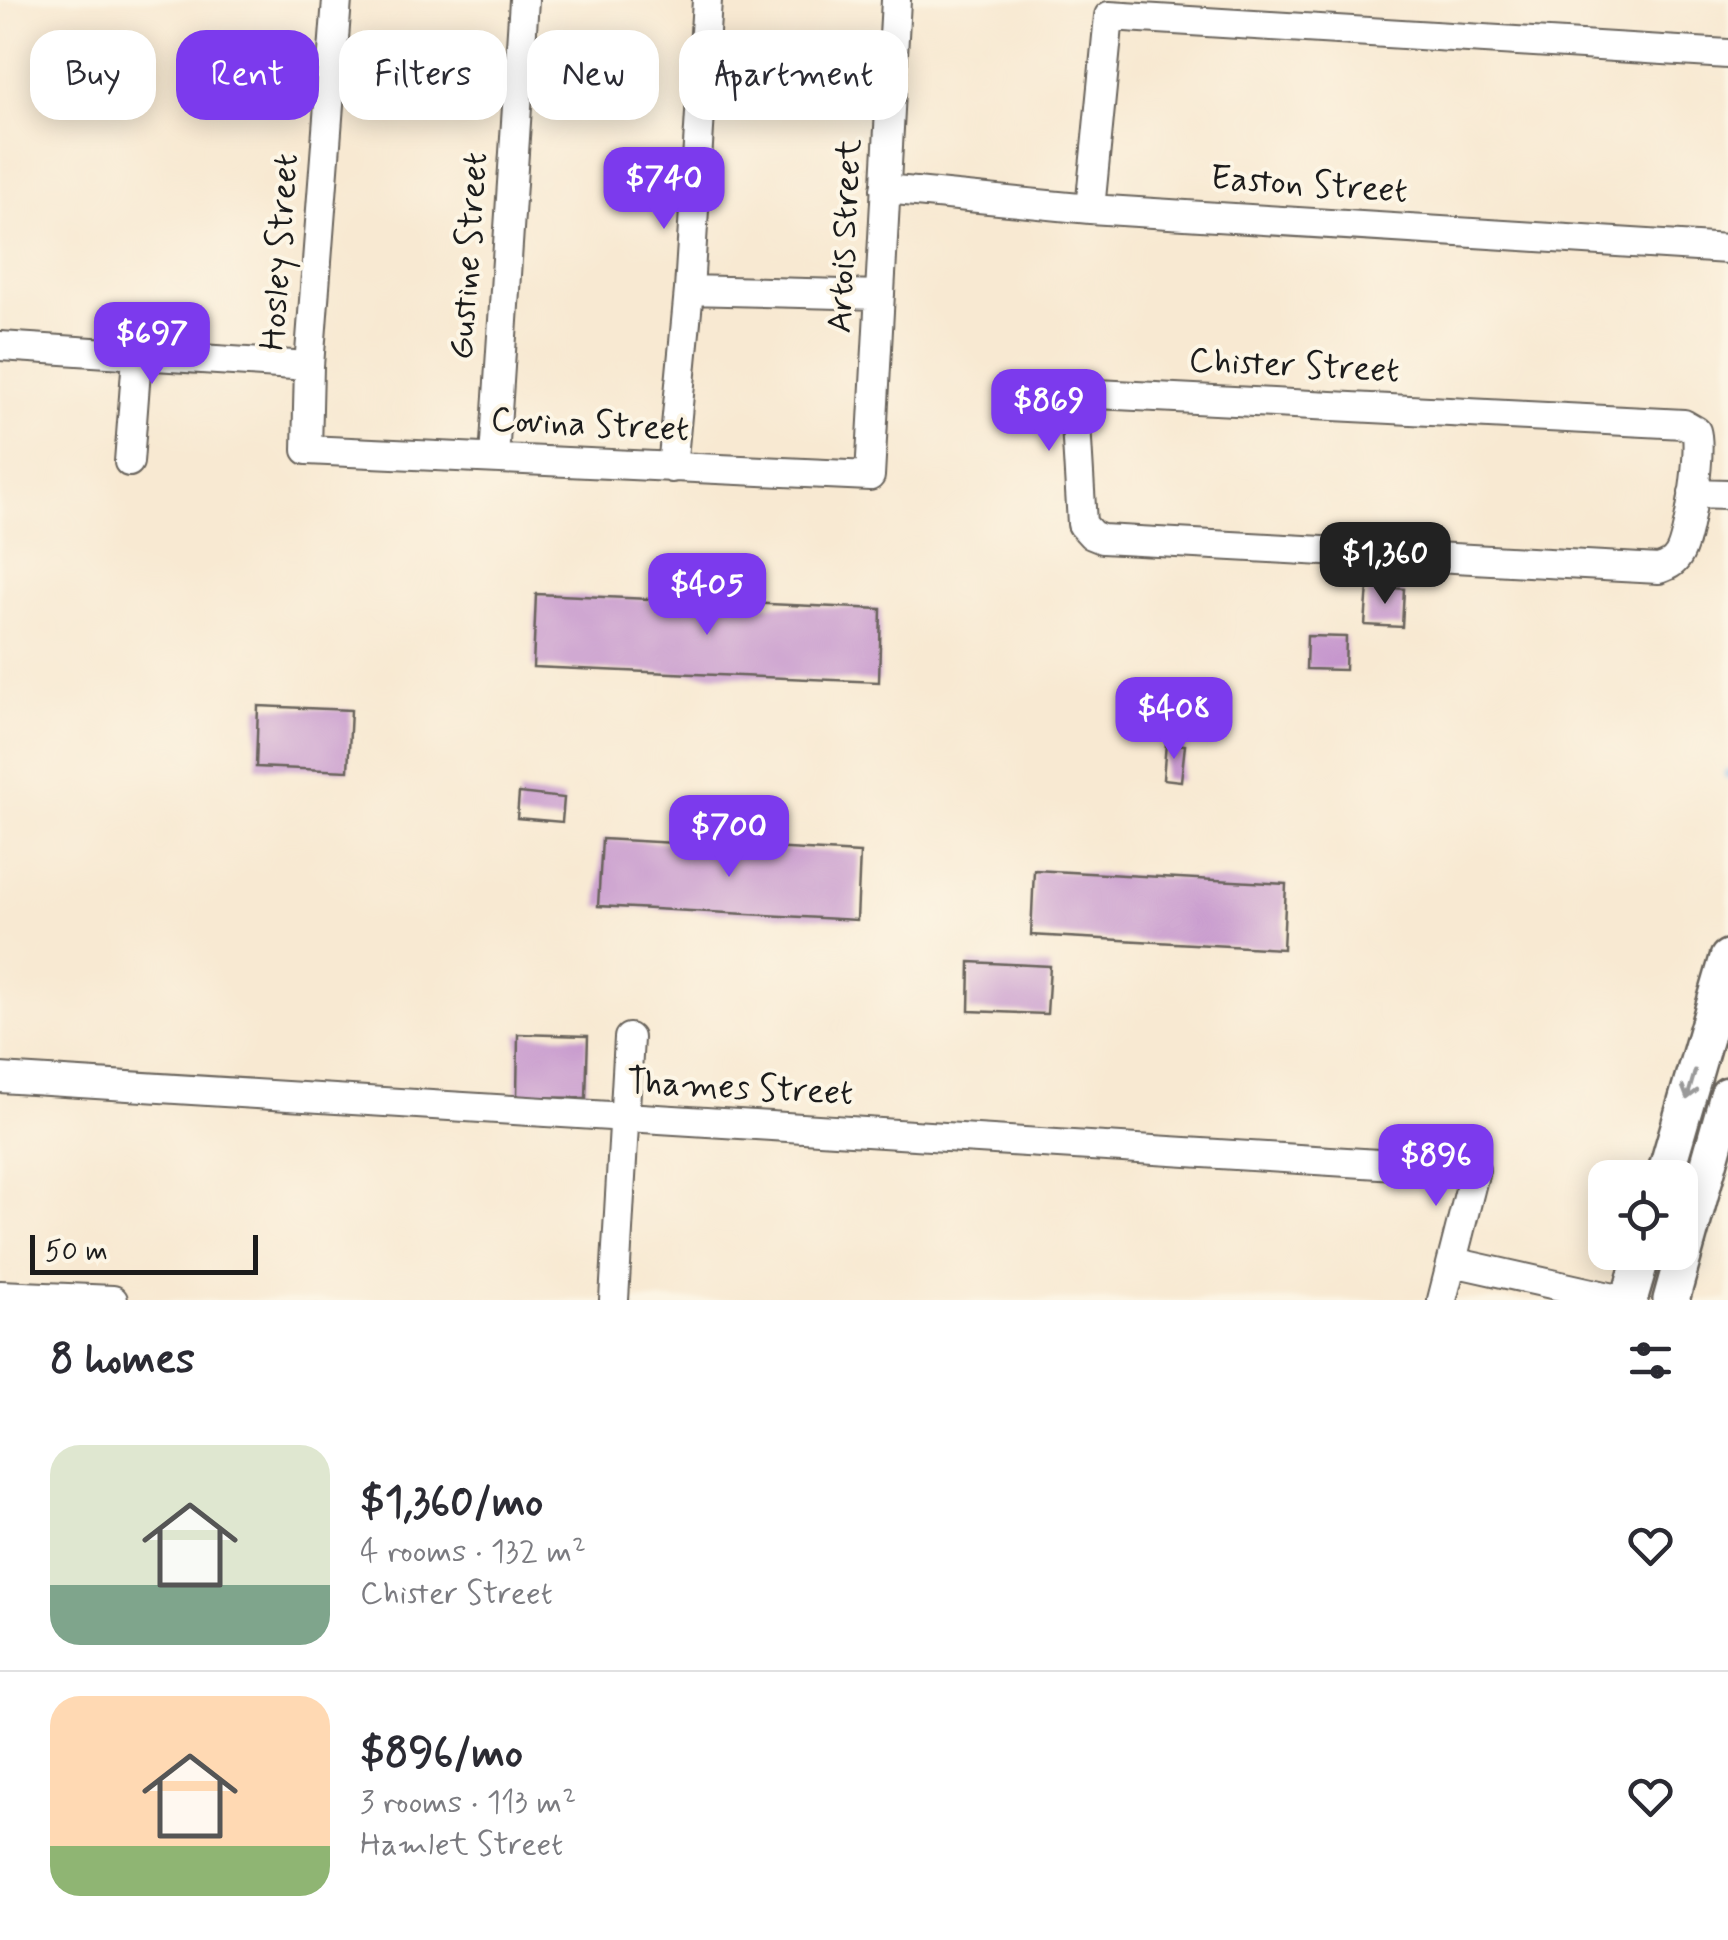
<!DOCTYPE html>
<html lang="en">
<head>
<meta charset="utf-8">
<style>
	body { margin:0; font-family:Mynerve,sans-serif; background:#f2f2f3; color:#2b2b33; height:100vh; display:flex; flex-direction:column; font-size:38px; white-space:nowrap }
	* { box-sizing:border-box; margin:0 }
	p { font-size:32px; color:#7c7c81 }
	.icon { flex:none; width:55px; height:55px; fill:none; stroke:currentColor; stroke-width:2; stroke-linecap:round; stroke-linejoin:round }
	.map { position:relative; height:1300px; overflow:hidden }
	.details { display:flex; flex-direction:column; background:#fff; flex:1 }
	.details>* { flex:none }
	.top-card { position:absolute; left:30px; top:30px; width:1000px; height:90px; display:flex; gap:20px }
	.fabs { position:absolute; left:1588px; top:1160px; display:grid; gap:20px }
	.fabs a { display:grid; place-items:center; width:110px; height:110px; border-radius:20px; background:#fff; box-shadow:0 5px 25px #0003; font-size:50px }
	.scale { position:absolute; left:30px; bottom:25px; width:228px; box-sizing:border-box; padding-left:10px; border:5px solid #1c1c1c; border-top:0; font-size:28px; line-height:35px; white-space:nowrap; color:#1c1c1c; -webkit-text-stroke:8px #fcf5e5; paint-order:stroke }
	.price { position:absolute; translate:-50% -85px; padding:0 22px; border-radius:20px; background:#7c3aed; color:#fff; font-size:32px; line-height:65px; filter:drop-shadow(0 2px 5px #0008) }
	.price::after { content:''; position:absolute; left:50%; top:60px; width:30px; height:22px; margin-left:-15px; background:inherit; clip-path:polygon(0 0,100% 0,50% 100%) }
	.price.current { background:#222; color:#fff }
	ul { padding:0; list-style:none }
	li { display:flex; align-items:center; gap:30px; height:250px; padding:0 50px }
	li+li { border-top:2px solid #e1e1e2 }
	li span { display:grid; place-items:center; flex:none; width:280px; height:200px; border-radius:30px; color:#555 }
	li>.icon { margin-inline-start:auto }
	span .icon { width:120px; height:120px; fill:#fffc; stroke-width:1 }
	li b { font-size:42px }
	h2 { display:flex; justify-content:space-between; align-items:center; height:120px; padding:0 50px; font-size:42px }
	.chip { padding:0 35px; border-radius:30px; background:#fff; box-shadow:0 5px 25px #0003; font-size:35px; line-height:90px }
	.chip.current { background:#7c3aed; color:#fff }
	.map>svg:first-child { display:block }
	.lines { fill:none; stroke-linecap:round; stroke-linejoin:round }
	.stream { stroke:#7bb9ee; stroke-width:9 }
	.building { fill:#c697cd }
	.minor-casing { stroke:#69645c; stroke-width:32 }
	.tertiary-casing { stroke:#69645c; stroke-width:40 }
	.minor { stroke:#fff; stroke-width:28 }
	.tertiary { stroke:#fff; stroke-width:35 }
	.oneway { stroke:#999 }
	.labels { text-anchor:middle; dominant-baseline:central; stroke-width:8; stroke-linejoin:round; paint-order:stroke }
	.street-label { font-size:35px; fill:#1c1c1c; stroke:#fcf5e5 }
</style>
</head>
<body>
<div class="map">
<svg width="1728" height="1300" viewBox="0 0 1728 1300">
	<rect width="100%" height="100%" fill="#fcf5e5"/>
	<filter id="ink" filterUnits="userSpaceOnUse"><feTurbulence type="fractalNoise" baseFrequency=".01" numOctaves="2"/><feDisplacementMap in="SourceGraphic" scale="20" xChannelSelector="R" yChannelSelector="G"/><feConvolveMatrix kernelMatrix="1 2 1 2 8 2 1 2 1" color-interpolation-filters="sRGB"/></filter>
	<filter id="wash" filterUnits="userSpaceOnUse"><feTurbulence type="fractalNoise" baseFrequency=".0048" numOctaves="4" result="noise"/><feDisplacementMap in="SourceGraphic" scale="40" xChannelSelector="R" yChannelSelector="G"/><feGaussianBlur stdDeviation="2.25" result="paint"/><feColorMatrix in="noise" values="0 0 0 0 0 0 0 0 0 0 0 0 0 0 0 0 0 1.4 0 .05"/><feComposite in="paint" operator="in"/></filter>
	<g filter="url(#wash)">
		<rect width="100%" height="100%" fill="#f8e9d2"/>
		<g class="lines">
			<path class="stream" d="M 1728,775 L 1728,774"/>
		</g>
		<g id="blocks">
			<path class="building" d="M 1368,586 L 1404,589 L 1402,627 L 1365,625 Z
				M 536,594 L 881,609 L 879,682 L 533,667 Z
				M 1307,636 L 1346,637 L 1345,670 L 1306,669 Z
				M 258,706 L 351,710 L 348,771 L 256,767 Z
				M 1166,743 L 1185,745 L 1181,781 L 1163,779 Z
				M 519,793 L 564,798 L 562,822 L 517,818 Z
				M 602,839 L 860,853 L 857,920 L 598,906 Z
				M 1034,870 L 1286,884 L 1283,949 L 1031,935 Z
				M 970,962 L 1050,966 L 1047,1014 L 969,1011 Z
				M 518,1034 L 588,1036 L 586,1098 L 517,1097 Z"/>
		</g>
	</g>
	<g filter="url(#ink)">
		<use href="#blocks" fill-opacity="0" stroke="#69645c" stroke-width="2.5"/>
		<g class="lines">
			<defs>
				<path id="minor" d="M 337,0 L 309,366 L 307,450 L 870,476 L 896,0
					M 885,189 L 1090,209 L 1728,249
					M 1090,209 L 1109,16 L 1728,54
					M 689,290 L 880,295
					M 0,346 L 309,366
					M 1097,394 L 1684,424 L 1696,431 C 1702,449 1689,541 1678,556 C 1673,564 1667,566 1659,569 L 1102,539 L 1092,535 L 1082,524 L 1076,424 C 1076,407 1083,401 1097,394 Z
					M 494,458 L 524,0
					M 129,462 L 137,357
					M 672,468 L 689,290 L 707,0
					M 1693,493 L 1728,494
					M 0,1078 L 1475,1170 L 1442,1300
					M 1453,1262 L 1623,1300
					M 0,1295 L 113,1300
					M 614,1300 L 629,1038"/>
				<path id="tertiary" d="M 1664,1178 L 1728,958
					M 1629,1300 L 1643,1252
					M 1671,1300 L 1728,1095"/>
			</defs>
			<use href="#minor" class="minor-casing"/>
			<use href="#tertiary" class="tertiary-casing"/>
			<use href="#minor" class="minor"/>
			<use href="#tertiary" class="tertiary"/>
		</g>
		<defs><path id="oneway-shaft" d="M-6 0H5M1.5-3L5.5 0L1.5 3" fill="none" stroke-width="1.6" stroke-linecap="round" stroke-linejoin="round" transform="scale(2.5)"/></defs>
		<use class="oneway" href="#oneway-shaft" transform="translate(1691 1085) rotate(106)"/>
	</g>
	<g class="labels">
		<g class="street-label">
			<text transform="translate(1309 185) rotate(4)">Easton Street</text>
			<text transform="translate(845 236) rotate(-87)">Artois Street</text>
			<text transform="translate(280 252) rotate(-86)">Hosley Street</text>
			<text transform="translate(469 256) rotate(-86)">Gustine Street</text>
			<text transform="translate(1294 366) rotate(3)">Chister Street</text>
			<text transform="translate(590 425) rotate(3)">Covina Street</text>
			<text transform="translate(740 1088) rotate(3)">Thames Street</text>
		</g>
	</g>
</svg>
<div class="fabs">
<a><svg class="icon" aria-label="locate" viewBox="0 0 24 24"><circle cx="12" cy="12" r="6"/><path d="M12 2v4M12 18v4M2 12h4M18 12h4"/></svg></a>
</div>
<div class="scale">50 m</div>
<b class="price" style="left:664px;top:232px">$740</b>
<b class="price" style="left:152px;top:387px">$697</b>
<b class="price" style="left:1049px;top:454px">$869</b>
<b class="price current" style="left:1385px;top:607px">$1,360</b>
<b class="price" style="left:707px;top:638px">$405</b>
<b class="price" style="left:1174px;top:762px">$408</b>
<b class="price" style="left:729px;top:880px">$700</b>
<b class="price" style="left:1436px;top:1209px">$896</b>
<div class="top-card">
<a class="chip">Buy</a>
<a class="chip current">Rent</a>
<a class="chip">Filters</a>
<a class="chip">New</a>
<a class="chip">Apartment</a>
</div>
</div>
<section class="details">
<h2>8 homes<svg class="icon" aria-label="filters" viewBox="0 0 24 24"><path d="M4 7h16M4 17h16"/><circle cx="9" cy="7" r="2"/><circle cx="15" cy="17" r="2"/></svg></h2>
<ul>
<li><span style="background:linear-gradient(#dfe7d0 70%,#7fa58c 0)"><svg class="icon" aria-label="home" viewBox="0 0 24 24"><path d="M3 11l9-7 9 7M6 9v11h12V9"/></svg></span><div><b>$1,360/mo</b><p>4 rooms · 132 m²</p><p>Chister Street</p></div><svg class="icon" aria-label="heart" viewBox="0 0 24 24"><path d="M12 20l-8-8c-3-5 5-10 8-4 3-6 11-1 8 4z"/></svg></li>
<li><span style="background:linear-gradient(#ffd9b3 75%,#8fb573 0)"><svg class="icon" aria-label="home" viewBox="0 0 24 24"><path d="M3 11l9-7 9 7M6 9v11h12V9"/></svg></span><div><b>$896/mo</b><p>3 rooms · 113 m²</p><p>Hamlet Street</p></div><svg class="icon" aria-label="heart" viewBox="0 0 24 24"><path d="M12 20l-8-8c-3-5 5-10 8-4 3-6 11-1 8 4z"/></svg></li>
</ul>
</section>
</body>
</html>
